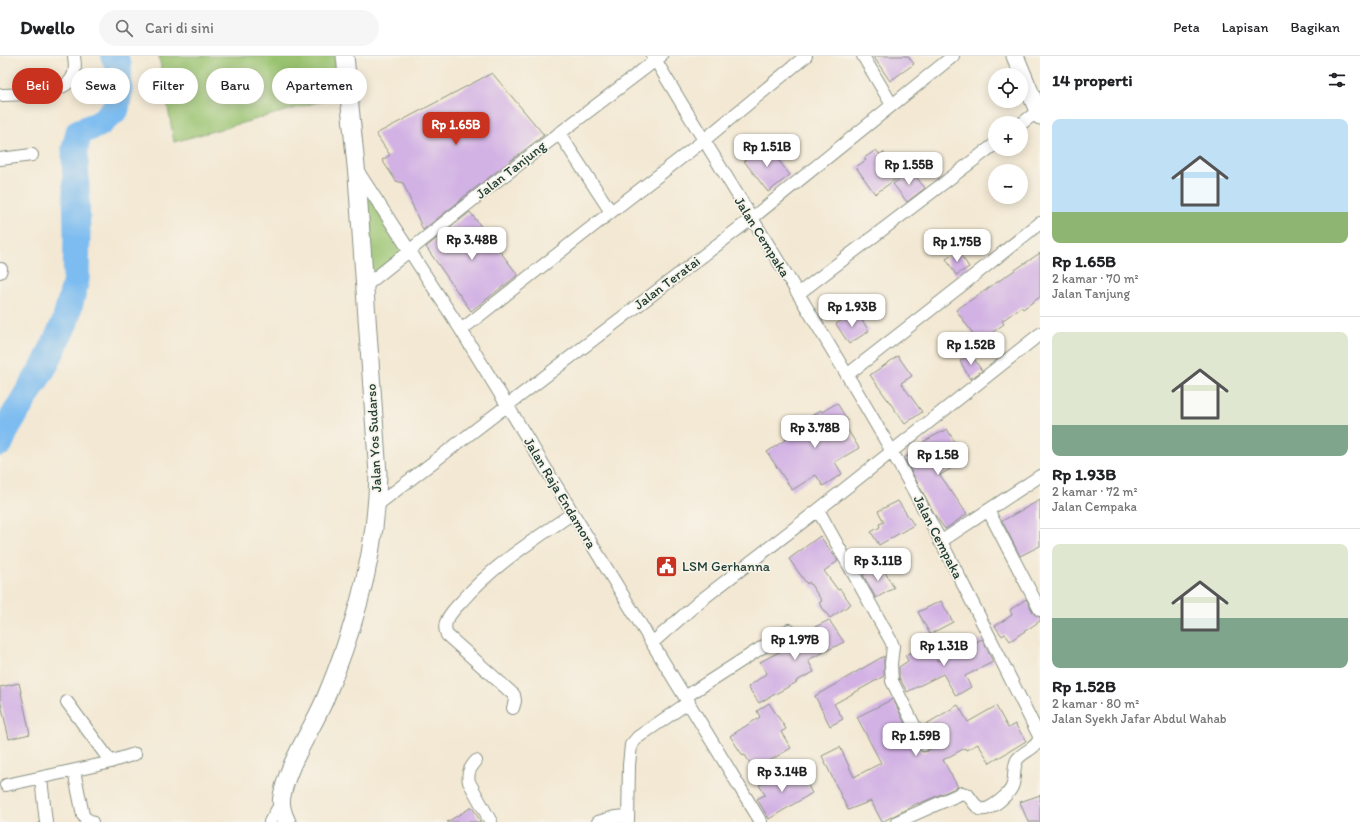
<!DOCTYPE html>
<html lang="id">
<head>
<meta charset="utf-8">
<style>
	body { margin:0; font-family:Itim,sans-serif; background:#f6f6f6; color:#202124; height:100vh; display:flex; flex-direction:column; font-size:15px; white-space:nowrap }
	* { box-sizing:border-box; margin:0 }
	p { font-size:13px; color:#757577 }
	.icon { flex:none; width:22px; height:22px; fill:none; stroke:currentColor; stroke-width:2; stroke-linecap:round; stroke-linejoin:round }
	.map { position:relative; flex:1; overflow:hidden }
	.side { display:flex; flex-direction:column; background:#fff; width:320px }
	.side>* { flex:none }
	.top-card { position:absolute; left:12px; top:12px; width:380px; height:36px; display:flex; gap:8px }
	.tools { position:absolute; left:988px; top:12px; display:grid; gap:8px }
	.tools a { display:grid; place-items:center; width:40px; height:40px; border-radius:50%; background:#fff; box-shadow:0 2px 10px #0003; font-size:20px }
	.price { position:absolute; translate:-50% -34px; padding:0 9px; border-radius:8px; background:#fff; color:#222; font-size:13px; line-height:26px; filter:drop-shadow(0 1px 2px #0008) }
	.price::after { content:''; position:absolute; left:50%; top:24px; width:12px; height:9px; margin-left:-6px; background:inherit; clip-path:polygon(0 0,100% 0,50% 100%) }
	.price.on { background:#c8321e; color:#fff }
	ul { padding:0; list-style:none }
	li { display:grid; align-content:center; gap:8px; height:212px; padding:0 12px }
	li+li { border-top:1px solid #e0e0e0 }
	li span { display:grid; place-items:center; height:124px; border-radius:8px; color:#555 }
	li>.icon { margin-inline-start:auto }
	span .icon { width:72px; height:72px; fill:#fffc; stroke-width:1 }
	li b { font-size:17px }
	h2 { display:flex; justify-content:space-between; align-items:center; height:48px; padding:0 12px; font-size:17px }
	.chip { padding:0 14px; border-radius:18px; background:#fff; box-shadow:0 2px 10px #0003; font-size:14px; line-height:36px }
	.chip.on { background:#c8321e; color:#fff }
	header { display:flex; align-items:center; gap:24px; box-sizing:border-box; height:56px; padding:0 20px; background:#fff; border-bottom:1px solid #e0e0e0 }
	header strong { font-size:19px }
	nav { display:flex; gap:22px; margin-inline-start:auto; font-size:14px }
	.search { width:280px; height:36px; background:#f6f6f6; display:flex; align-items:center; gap:10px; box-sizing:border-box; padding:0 14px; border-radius:22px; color:#757577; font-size:15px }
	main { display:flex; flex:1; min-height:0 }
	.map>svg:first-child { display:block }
	.green { fill:#99c370; stroke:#5c8052 }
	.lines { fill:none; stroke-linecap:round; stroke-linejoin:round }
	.river { stroke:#7bbcf0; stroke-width:27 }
	.building { fill:#d2b1e4 }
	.street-casing { stroke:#899284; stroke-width:14 }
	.secondary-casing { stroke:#899284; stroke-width:19 }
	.street { stroke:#fff; stroke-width:12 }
	.secondary { stroke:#fff; stroke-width:17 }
	.labels { text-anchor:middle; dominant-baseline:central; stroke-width:3.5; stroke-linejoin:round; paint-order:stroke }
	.street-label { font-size:14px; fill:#1f3d34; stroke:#f7f3e8 }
	.poi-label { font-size:14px; fill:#1f3d34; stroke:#f7f3e8; text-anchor:start }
</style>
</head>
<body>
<header>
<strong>Dwello</strong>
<div class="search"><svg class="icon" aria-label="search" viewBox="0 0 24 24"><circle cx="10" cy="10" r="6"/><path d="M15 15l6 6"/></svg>Cari di sini</div>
<nav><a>Peta</a><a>Lapisan</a><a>Bagikan</a></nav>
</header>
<main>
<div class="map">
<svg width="1040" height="766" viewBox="0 0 1040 766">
	<rect width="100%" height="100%" fill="#f7f3e8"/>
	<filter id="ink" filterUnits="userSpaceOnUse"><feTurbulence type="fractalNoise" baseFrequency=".025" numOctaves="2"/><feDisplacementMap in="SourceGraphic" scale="8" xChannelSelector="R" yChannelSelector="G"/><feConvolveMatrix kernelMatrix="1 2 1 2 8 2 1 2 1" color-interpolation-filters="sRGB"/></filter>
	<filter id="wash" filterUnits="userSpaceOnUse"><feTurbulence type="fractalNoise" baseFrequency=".012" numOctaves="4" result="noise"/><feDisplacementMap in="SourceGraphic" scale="16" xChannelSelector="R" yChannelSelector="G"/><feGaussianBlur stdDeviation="0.9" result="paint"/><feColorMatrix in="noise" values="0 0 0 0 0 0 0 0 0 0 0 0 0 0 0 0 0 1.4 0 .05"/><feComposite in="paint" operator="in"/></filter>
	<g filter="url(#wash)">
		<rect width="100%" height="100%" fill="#f3e8d3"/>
		<path class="green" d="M 159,0 L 338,0 L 343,39 L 174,86 Z
			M 358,120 L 406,194 L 366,225 Z"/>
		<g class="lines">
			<path class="river" d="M 0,387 L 7,371 L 46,307 L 65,266 L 76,224 L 77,176 L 75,92 L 79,76 L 99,68 L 116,53 L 119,35 L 118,9 L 114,0"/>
		</g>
		<g id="blocks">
			<path class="building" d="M 873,0 L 908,0 L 914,8 L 890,25 Z
				M 492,17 L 544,79 L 461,143 L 461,144 L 423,174 L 403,127 L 396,125 L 382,104 L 390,99 L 376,78 Z
				M 766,88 L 790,119 L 768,136 L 744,105 Z
				M 876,94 L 880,99 L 883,96 L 900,120 L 875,138 L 856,111 L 866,104 L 864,102 Z
				M 911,115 L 925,132 L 907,146 L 893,128 Z
				M 470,156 L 518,219 L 471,255 L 426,191 Z
				M 958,195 L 969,211 L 956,219 L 946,203 Z
				M 1040,197 L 1040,241 L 1023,253 L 1021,251 L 1002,265 L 1004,268 L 993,276 L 995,278 L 981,289 L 956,254 Z
				M 856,255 L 869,275 L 849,288 L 836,268 Z
				M 971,298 L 982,315 L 970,323 L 960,305 Z
				M 898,300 L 912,320 L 901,327 L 922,356 L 905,368 L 870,319 Z
				M 837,347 L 848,365 L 844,368 L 859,392 L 835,406 L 842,418 L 823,430 L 816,419 L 792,434 L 767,396 L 794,378 L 793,376 L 813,364 L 810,361 L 821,354 L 822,356 Z
				M 947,373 L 966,404 L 940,419 L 967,458 L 945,473 L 935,459 L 904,402 L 925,390 L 923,386 Z
				M 1040,444 L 1040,490 L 1020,500 L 1002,465 Z
				M 898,445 L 914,469 L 879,489 L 871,476 L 880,471 L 879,468 L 884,466 L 878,455 Z
				M 820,480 L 838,505 L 824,515 L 838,534 L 840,533 L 851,548 L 830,562 L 819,547 L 822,545 L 809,526 L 807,528 L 789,503 Z
				M 881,509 L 894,532 L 876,542 L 863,519 Z
				M 1026,543 L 1034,558 L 1040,561 L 1040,565 L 1010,585 L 1005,578 L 1002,580 L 995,570 L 1012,559 L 1010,554 Z
				M 941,545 L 953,566 L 930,578 L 918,556 Z
				M 829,564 L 844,586 L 808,604 L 814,616 L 796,625 L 797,626 L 759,647 L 748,631 L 767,617 L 760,606 L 802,584 L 799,579 Z
				M 982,583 L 993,606 L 965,620 L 971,631 L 956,640 L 943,618 L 907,636 L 899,621 L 899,611 L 908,605 L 905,599 L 929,588 L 937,605 Z
				M 884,600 L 884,620 L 834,648 L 843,663 L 830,670 L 815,640 Z
				M 19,627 L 30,678 L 9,683 L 0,643 L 0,631 Z
				M 893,643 L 917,692 L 923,696 L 928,695 L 931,689 L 923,670 L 958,649 L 968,666 L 996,650 L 1008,672 L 1015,668 L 1026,685 L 990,707 L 978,688 L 966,694 L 965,692 L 943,704 L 958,731 L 918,748 L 918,747 L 882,766 L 871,745 L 848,754 L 822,700 L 840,691 L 854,721 L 881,707 L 857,661 Z
				M 769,647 L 786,673 L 781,676 L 791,692 L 754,714 L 745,699 L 743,700 L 730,680 L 760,661 L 757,655 Z
				M 792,714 L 800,727 L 805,724 L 812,737 L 769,763 L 757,743 L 765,739 L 759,729 Z
				M 1040,739 L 1040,766 L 1028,766 L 1020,746 Z
				M 472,751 L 481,766 L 447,766 Z"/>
		</g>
	</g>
	<g filter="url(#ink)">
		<use href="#blocks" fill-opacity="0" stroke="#899284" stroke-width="1"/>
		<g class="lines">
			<defs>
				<path id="street" d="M 653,0 C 732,132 815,261 891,394 C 944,487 991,584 1039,680 C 1040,692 1022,695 1017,704 C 1013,711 1015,720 1013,728 C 1011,737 990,756 980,753 C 976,751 971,743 968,739 L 962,737 L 897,766
					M 863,0 L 892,49
					M 0,39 C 18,38 62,40 72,22 C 76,15 75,8 74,0
					M 1021,68 L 1038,55
					M 559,77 L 611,156
					M 0,103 L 32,99
					M 357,114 L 461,274 L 507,349 L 761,766
					M 0,216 L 1,213
					M 364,231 L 489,131 L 661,0
					M 798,238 L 995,88
					M 461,274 L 611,156 L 703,85 L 806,0
					M 847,319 L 966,226 L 1040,167
					M 377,449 L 751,163 L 953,0
					M 818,454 L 891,585 L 893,590 L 891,608 L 892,625 L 924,689
					M 988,454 L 1040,554
					M 940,486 L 1040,420
					M 652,587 L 700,545 L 818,454 L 1040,278
					M 685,641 L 789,574
					M 67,646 L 111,706
					M 513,652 L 515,645 L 514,639 L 447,579 C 445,574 444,569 447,564 C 450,557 456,551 462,545 C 493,509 534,484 573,457
					M 476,705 C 470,712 467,717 469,726 L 491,766
					M 74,715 L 83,759 L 85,762 L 92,766
					M 41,723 L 46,766
					M 6,729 L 103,708 L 135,698
					M 270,766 L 281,747
					M 598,766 L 615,761 L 628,760
					M 628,766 L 629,709 L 631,689 L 638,681 L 689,646"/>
				<path id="secondary" d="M 1015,0 L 1040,60
					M 287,766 C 283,758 280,749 282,740 C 288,707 312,674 325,643 C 338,612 350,578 359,546 C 371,503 377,462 378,418 L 357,120 L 345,0"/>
			</defs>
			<use href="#street" class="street-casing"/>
			<use href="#secondary" class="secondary-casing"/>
			<use href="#street" class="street"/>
			<use href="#secondary" class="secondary"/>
		</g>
	</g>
	<defs>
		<symbol id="civic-square" viewBox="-11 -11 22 22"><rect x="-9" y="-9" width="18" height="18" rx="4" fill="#c8321e" stroke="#f7f3e8"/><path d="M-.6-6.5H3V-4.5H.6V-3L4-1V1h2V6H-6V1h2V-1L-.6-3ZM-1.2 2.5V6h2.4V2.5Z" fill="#fff"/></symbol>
	</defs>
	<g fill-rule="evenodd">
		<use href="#civic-square" x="654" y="498" width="25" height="25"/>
	</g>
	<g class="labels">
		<g class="street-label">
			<text transform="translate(511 114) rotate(-38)">Jalan Tanjung</text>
			<text transform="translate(762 181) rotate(58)">Jalan Cempaka</text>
			<text transform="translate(667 227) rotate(-37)">Jalan Teratai</text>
			<text transform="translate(374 382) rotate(-93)">Jalan Yos Sudarso</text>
			<text transform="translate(560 437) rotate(59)">Jalan Raja Endamora</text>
			<text transform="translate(938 481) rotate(63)">Jalan Cempaka</text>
		</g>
		<g class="poi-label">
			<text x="682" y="510">LSM Gerhanna</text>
		</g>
	</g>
</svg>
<div class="tools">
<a><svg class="icon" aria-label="locate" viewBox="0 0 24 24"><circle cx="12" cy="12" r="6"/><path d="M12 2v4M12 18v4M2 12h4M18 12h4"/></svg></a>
<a>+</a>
<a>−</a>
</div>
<b class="price on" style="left:456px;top:90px">Rp 1.65B</b>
<b class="price" style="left:767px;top:112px">Rp 1.51B</b>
<b class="price" style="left:909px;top:130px">Rp 1.55B</b>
<b class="price" style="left:472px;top:205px">Rp 3.48B</b>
<b class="price" style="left:957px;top:207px">Rp 1.75B</b>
<b class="price" style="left:852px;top:272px">Rp 1.93B</b>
<b class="price" style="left:971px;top:310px">Rp 1.52B</b>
<b class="price" style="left:815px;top:393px">Rp 3.78B</b>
<b class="price" style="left:938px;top:420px">Rp 1.5B</b>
<b class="price" style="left:878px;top:526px">Rp 3.11B</b>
<b class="price" style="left:795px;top:605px">Rp 1.97B</b>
<b class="price" style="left:944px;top:611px">Rp 1.31B</b>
<b class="price" style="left:916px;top:701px">Rp 1.59B</b>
<b class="price" style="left:782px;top:737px">Rp 3.14B</b>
<div class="top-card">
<a class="chip on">Beli</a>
<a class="chip">Sewa</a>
<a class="chip">Filter</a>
<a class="chip">Baru</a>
<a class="chip">Apartemen</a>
</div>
</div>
<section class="side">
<h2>14 properti<svg class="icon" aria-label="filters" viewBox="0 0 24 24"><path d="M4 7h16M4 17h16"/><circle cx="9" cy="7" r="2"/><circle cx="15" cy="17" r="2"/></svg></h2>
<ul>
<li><span style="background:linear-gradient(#bfe0f5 75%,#8fb573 0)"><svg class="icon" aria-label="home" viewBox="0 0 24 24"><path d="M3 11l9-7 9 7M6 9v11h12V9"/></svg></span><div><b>Rp 1.65B</b><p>2 kamar · 70 m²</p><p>Jalan Tanjung</p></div></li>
<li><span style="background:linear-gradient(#dfe7d0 75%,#7fa58c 0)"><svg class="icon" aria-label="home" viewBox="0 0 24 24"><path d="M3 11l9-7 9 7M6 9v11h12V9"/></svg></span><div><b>Rp 1.93B</b><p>2 kamar · 72 m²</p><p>Jalan Cempaka</p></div></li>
<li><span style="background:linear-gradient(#dfe7d0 60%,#7fa58c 0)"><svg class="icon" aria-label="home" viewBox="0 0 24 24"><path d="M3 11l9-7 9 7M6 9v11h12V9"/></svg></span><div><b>Rp 1.52B</b><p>2 kamar · 80 m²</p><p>Jalan Syekh Jafar Abdul Wahab</p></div></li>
</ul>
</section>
</main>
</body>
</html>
